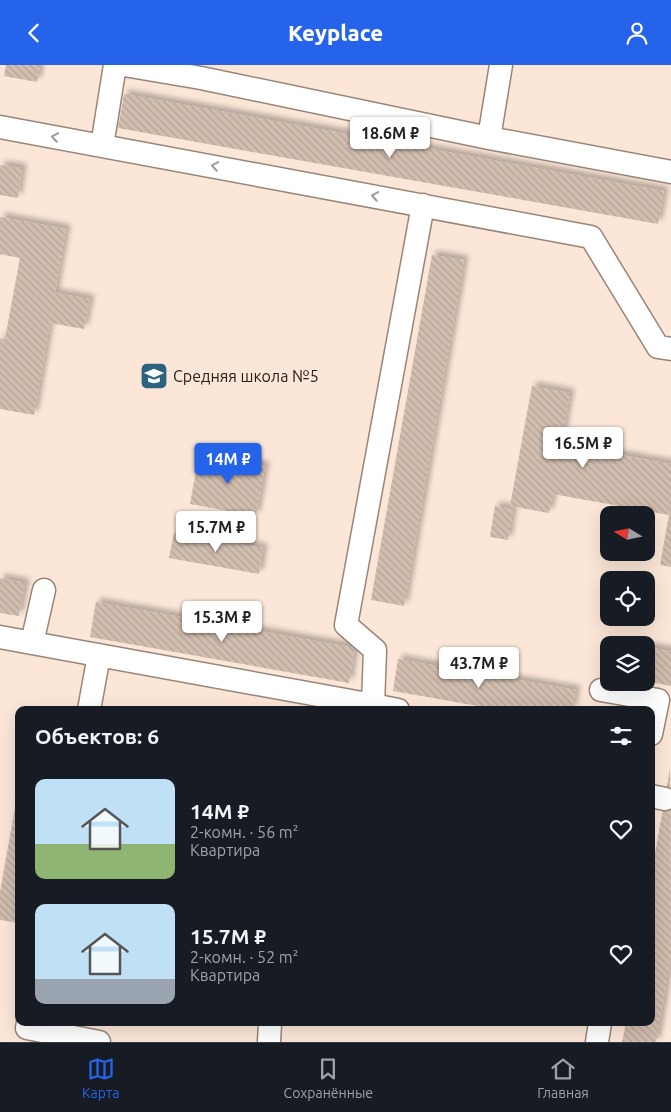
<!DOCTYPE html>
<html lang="ru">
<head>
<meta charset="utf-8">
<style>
	body { margin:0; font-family:Ubuntu,sans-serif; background:#242831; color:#f1f3f6; height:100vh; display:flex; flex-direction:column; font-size:19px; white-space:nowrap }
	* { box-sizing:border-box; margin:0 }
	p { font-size:16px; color:#9ea1a6 }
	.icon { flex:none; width:28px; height:28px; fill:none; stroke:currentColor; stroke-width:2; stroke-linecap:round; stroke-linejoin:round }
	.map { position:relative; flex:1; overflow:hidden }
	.details { position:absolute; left:15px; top:641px; width:640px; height:320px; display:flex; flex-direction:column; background:#171b24; border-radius:10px; box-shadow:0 5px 20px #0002 }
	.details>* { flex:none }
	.needle { width:32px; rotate:280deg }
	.tools { position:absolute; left:600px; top:441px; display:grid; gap:10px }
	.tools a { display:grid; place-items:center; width:55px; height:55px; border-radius:10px; background:#171b24; box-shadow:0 5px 20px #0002; font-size:25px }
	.price { position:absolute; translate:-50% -42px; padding:0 11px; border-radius:5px; background:#fff; color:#222; font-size:16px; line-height:32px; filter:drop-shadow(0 1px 2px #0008) }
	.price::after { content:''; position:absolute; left:50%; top:30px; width:15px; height:11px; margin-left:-8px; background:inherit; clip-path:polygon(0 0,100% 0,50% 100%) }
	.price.active { background:#2563eb; color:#fff }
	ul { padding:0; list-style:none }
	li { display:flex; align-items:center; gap:15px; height:125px; padding:0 20px }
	li span { display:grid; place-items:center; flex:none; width:140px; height:100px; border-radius:10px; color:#555 }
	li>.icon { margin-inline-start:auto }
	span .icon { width:60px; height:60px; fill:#fffc; stroke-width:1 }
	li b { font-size:21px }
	h2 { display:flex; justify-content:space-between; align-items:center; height:60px; padding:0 20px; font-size:21px }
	header { display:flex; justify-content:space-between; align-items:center; height:65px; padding:0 20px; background:#2563eb; color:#fff; font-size:22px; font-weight:800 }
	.tabs { display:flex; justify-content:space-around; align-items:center; height:70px; border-top:1px solid #363941; background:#171b24; font-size:14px; color:#9ea1a6 }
	.tabs a { display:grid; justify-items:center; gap:2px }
	.tabs .active { color:#2563eb }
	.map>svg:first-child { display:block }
	.building { fill:url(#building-back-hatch); filter:url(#shadow) }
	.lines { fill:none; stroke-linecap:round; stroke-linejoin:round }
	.minor-casing { stroke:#998578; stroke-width:25 }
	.minor { stroke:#fff; stroke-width:22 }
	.oneway { stroke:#9e9b98 }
	.labels { text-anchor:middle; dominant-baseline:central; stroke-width:4; stroke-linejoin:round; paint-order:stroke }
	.poi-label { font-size:16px; fill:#28211b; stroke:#fbe6d7; text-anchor:start }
</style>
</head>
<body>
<header><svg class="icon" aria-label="back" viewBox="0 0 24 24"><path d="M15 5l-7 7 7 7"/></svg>Keyplace<svg class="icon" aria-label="person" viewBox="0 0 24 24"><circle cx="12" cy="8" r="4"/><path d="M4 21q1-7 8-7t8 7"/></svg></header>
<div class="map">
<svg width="671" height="977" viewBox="0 0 671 977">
	<defs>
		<pattern id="building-back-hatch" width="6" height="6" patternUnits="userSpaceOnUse" patternTransform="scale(1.25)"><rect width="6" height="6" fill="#d2beaf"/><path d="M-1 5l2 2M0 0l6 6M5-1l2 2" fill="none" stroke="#b4a396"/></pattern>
		<filter id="shadow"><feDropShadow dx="4.5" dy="-4.5" stdDeviation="2.5" flood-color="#0004"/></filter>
	</defs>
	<rect width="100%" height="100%" fill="#fbe6d7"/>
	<path class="building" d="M 6,0 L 40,0 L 37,17 L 4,11 Z
		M 124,29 L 664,126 L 658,159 L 118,63 Z
		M 0,100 L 22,103 L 18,133 L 0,130 Z
		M 0,152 L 66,164 L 55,228 L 90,234 L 84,264 L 50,258 L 34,350 L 0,344 L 0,273 L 5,274 L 20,193 L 0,189 Z
		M 432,190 L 464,195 L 404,541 L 371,535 Z
		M 532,321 L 570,328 L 561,379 L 671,399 L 671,502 L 660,500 L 669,450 L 553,429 L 549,448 L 510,441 Z
		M 199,390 L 265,401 L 256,451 L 190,439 Z
		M 495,441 L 513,444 L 508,475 L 490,472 Z
		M 174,468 L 263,483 L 259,509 L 169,493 Z
		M 0,513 L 25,518 L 19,551 L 0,548 Z
		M 96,537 L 355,583 L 349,618 L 90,572 Z
		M 646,582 L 671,586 L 671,621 L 646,616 Z
		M 398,594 L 576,625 L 572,645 L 501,645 L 393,626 Z
		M 670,704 L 671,891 L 656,977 L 622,977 L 626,958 L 651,958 L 651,811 Z
		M 18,726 L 19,726 L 19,858 L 0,855 L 0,827 Z"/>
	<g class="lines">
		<defs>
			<path id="minor" d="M 124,0 L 201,13 L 489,73 L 671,107
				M 0,62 L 591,172 L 658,282 L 671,284
				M 489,73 L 501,0
				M 102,81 L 115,0
				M 44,525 L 32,578 L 373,640
				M 0,572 L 32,578
				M 601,625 L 658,635 L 651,669
				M 89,645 L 99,590
				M 398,645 L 373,640 L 375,585 L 346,560 L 423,140
				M 651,731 L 665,734
				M 28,958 L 27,963 L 99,977
				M 269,977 L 270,958
				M 597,977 L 600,958"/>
		</defs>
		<use href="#minor" class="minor-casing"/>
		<use href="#minor" class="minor"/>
	</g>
	<defs><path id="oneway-chevron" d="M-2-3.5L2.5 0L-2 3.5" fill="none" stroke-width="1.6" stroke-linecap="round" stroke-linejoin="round" transform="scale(1.25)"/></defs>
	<g class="oneway">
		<use href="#oneway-chevron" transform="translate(55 72) rotate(-170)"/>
		<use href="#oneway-chevron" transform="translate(215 101) rotate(-170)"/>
		<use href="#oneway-chevron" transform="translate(375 131) rotate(-170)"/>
	</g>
	<defs>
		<symbol id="school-square" viewBox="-11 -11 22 22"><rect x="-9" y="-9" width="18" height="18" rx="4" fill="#2b637d" stroke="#fbe6d7"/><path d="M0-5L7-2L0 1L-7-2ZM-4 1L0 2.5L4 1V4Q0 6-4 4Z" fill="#fff"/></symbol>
	</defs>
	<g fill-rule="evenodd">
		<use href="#school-square" x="138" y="295" width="32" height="32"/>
	</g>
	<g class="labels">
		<g class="poi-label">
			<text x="173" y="311">Средняя школа №5</text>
		</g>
	</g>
</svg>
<div class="tools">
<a><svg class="needle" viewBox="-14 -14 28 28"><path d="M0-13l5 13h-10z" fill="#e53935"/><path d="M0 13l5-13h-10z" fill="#9ea1a6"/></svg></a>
<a><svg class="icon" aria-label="locate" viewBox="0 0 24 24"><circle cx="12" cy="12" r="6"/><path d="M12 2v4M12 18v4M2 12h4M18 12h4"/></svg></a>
<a><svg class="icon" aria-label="layers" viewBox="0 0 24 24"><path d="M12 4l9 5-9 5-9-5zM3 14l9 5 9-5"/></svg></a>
</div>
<b class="price" style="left:390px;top:94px">18.6M ₽</b>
<b class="price" style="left:583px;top:404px">16.5M ₽</b>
<b class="price active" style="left:228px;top:420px">14M ₽</b>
<b class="price" style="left:216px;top:488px">15.7M ₽</b>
<b class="price" style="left:222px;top:578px">15.3M ₽</b>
<b class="price" style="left:479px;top:624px">43.7M ₽</b>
<section class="details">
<h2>Объектов: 6<svg class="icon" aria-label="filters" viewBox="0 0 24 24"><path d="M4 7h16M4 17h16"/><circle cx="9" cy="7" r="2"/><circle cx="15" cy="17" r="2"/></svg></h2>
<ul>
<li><span style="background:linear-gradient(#bfe0f5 65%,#8fb573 0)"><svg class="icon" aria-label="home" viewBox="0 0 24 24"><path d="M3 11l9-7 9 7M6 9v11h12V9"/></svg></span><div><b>14M ₽</b><p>2-комн. · 56 m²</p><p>Квартира</p></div><svg class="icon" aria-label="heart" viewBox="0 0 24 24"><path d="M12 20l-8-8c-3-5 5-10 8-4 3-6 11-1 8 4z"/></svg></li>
<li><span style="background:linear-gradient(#bfe0f5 75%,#9aa5b1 0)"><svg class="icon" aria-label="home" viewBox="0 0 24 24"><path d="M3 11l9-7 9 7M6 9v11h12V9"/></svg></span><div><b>15.7M ₽</b><p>2-комн. · 52 m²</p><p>Квартира</p></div><svg class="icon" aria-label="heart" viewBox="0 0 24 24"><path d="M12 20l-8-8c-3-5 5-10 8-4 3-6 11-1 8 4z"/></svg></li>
</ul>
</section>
</div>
<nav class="tabs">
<a class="active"><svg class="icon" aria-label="map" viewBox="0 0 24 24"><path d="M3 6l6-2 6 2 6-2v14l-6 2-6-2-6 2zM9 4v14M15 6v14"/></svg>Карта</a>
<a><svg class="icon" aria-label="saved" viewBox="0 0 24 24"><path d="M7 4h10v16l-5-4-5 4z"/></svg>Сохранённые</a>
<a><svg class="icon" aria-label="home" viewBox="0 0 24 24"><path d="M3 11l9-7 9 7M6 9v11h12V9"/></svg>Главная</a>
</nav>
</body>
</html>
